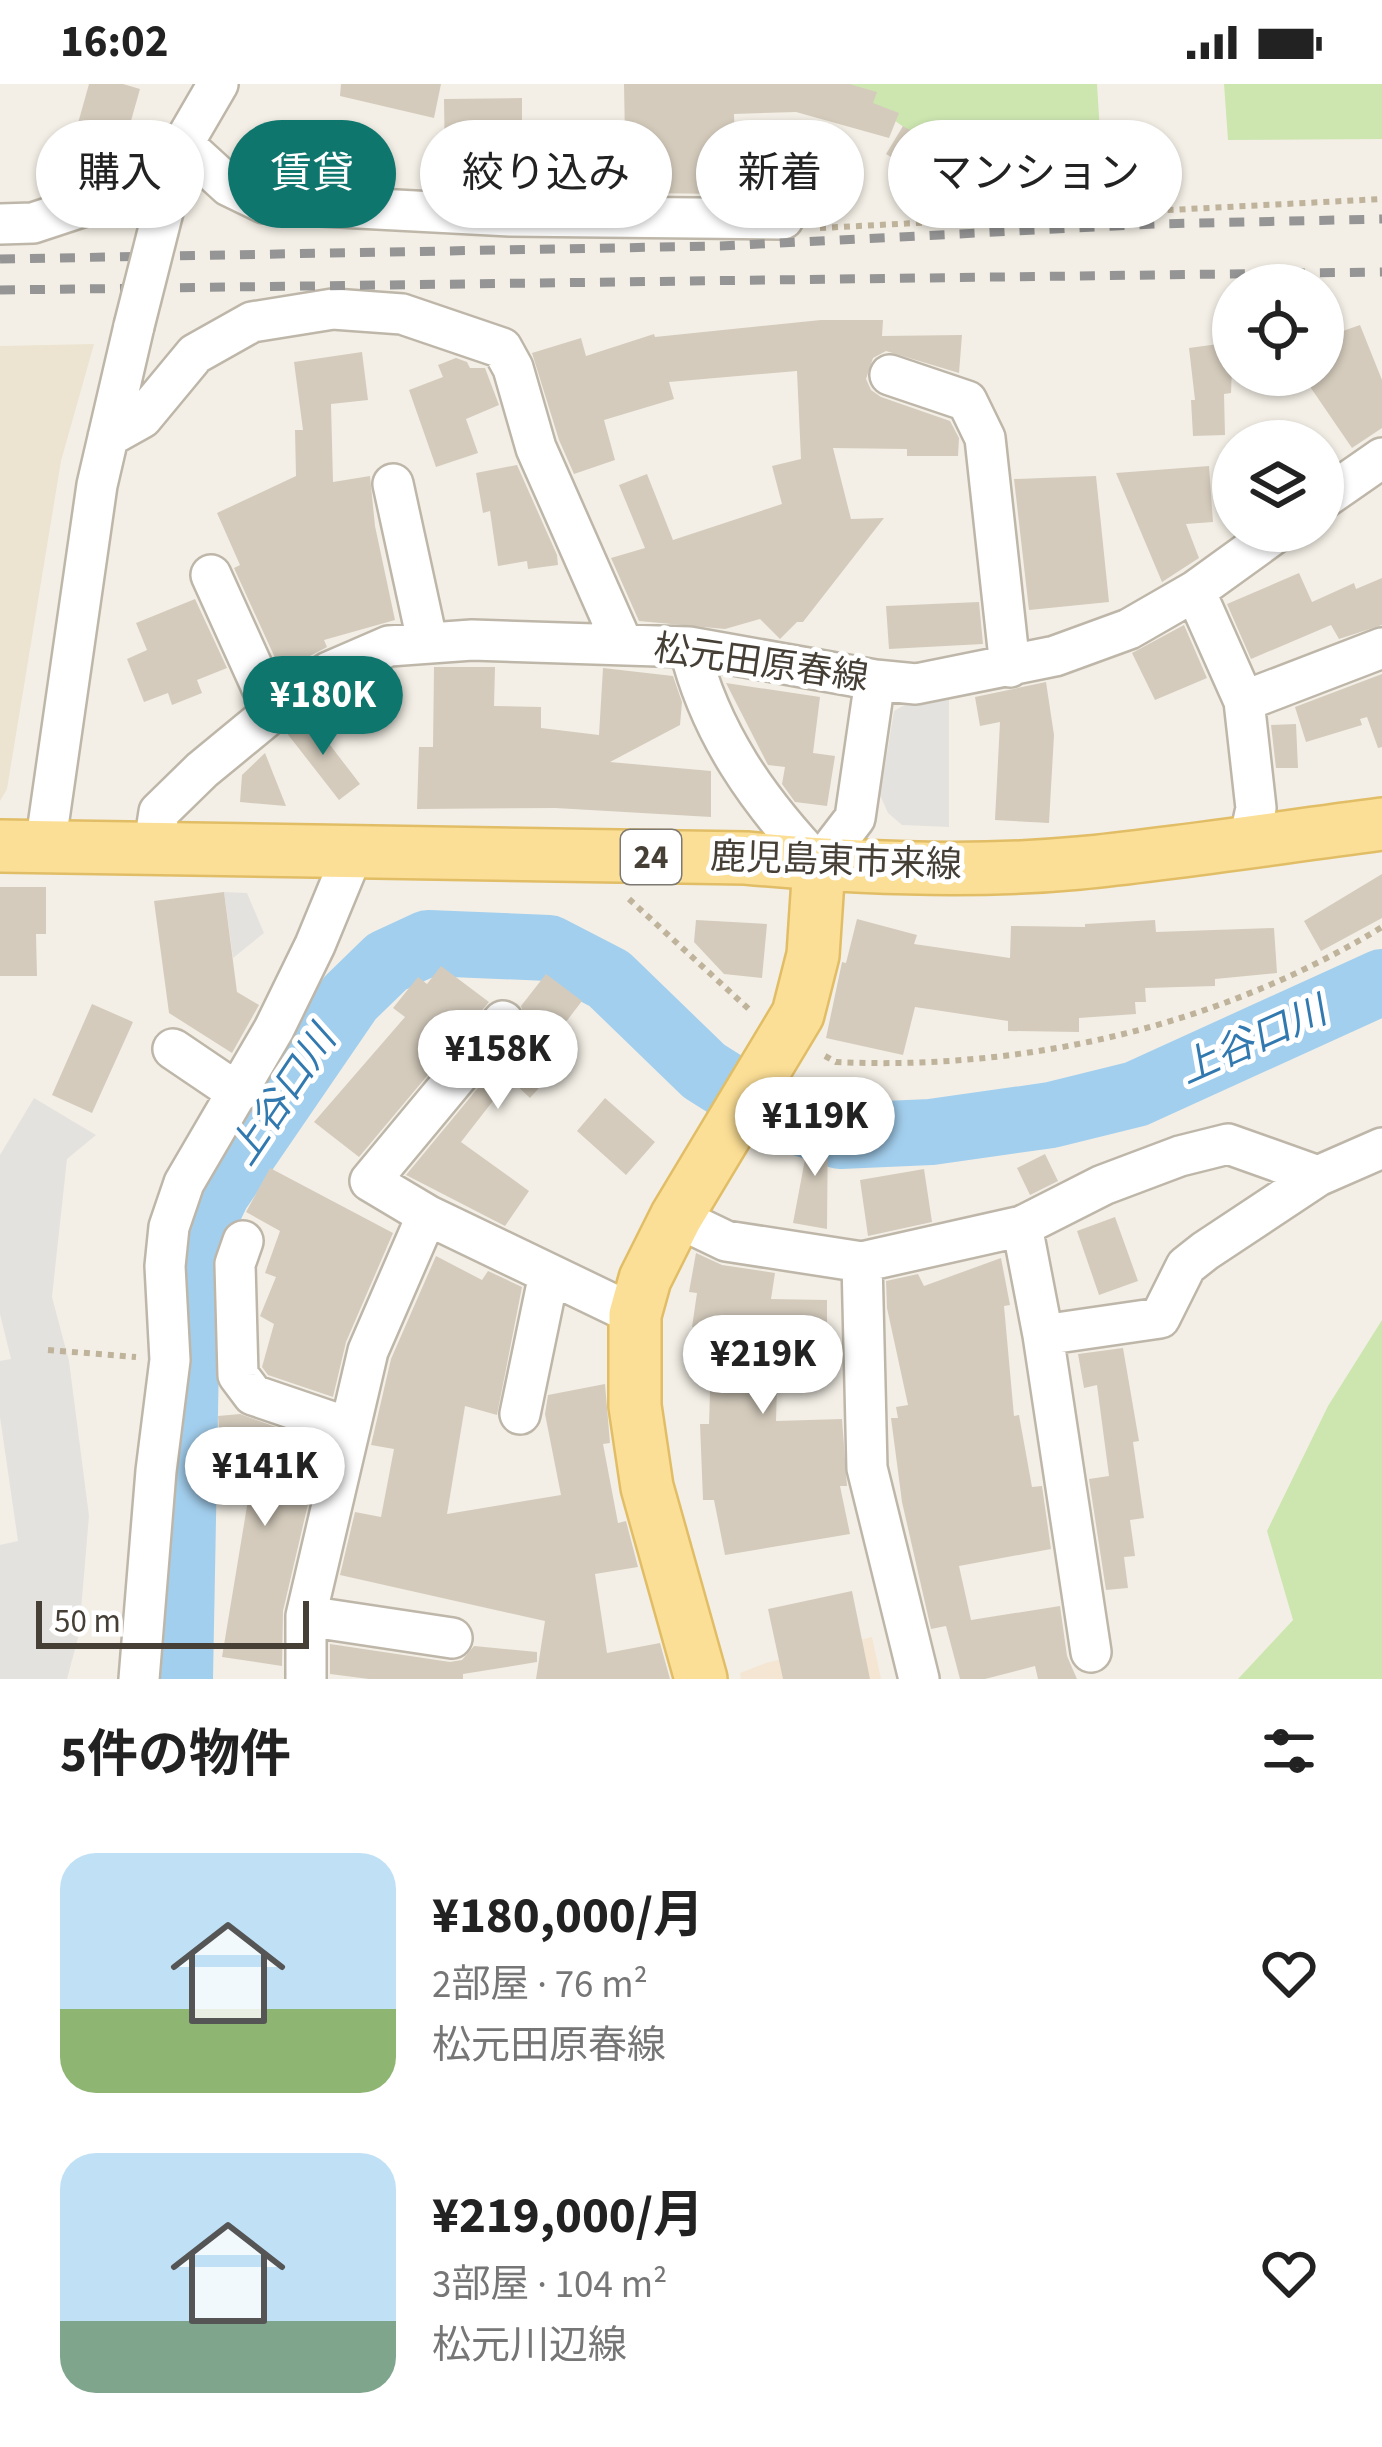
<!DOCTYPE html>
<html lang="ja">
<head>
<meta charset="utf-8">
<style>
	body { margin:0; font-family:"Source Sans 3","Noto Sans JP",sans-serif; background:#f6f6f6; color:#222; height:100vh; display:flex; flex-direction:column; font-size:45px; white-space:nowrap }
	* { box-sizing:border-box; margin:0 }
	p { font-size:39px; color:#767676 }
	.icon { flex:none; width:66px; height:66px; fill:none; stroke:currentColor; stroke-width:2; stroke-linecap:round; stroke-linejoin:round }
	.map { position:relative; height:1595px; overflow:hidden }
	.side { display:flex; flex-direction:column; background:#fff; flex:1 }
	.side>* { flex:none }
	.guide { position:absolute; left:36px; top:36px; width:1311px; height:108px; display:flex; gap:24px }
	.buttons { position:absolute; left:1212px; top:180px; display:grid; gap:24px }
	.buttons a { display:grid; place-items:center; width:132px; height:132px; border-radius:50%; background:#fff; box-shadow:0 3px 9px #0004; font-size:60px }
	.scale { position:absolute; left:36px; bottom:30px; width:273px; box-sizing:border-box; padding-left:12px; border:6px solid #453f36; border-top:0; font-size:33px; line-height:42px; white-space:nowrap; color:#453f36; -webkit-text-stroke:9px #fff; paint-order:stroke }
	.price { position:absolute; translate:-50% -102px; padding:0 27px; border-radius:42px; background:#fff; color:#222; font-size:39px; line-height:78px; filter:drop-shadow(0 3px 6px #0008) }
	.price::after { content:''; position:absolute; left:50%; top:72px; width:36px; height:27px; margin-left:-18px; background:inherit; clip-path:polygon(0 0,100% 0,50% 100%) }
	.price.on { background:#0f766e; color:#fff }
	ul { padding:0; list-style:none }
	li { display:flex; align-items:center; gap:36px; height:300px; padding:0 60px }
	li span { display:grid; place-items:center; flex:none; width:336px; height:240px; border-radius:36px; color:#555 }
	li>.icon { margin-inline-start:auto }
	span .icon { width:144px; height:144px; fill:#fffc; stroke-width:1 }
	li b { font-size:51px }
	h2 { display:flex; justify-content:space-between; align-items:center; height:144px; padding:0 60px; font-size:51px }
	.tag { padding:0 42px; border-radius:54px; background:#fff; box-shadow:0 3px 9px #0004; font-size:42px; line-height:108px }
	.tag.on { background:#0f766e; color:#fff }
	.status { display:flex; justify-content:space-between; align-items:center; height:84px; padding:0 60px; background:#fff; direction:ltr }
	.status svg { height:33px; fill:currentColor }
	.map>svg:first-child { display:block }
	.commercial { fill:#f4e6d2 }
	.education { fill:#ece4d0 }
	.green { fill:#cde6b0 }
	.parking { fill:#e4e2de }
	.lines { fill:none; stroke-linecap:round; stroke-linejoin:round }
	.river { stroke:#a3cfee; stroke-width:66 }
	.building { fill:#d4cbbc }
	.minor-casing { stroke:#beb7a9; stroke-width:44 }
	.major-casing { stroke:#e1bd66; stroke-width:56 }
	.path { stroke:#bfb39b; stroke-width:6; stroke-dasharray:6 6; stroke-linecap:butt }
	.minor { stroke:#fff; stroke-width:39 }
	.major { stroke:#fcdf96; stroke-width:51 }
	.rail { stroke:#959595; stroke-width:9; stroke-dasharray:15 15; stroke-linecap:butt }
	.minor-bridge-casing { stroke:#beb7a9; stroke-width:44; stroke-linecap:butt }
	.minor-bridge { stroke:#fff; stroke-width:39 }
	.labels { text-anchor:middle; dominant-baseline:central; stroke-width:10; stroke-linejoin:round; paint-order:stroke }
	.shield { fill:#fff; stroke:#7d7972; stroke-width:3 }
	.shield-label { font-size:33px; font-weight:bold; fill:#453f36 }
	.street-label { font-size:36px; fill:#453f36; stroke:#fff }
	.water-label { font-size:39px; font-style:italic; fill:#3179af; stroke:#fff }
</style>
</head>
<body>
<div class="status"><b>16:02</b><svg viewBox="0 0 49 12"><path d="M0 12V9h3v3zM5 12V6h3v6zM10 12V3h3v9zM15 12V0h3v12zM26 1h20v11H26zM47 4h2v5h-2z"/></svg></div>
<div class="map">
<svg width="1382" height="1595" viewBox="0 0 1382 1595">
	<rect width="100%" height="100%" fill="#f3efe6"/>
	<path class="commercial" d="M 872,1553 L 881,1595 L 741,1595 L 740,1589 L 766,1579 Z"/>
	<path class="education" d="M 94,260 L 61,377 L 7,705 L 0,717 L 0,262 Z"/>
	<path class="green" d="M 844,0 L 1097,0 L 1100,48 L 952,78 Z
		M 1224,0 L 1382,0 L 1382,55 L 1228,56 Z
		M 1382,1236 L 1382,1595 L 1238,1595 L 1293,1536 L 1267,1447 L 1328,1322 Z"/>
	<path class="parking" d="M 949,611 L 949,743 L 902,741 L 888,729 L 880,711 L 894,627 L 913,616 Z
		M 224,808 L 247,809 L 264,849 L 233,874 Z
		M 34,1014 L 96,1051 L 67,1075 L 52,1213 L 69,1277 L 89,1432 L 79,1550 L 67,1595 L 0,1595 L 0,1461 L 18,1457 L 0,1333 L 0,1277 L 11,1275 L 0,1230 L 0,1071 Z"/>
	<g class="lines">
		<path class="river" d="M 180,1595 L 188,1169 L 218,1107 L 350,914 L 387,878 L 428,859 L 549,864 L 609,895 L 704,987 L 769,1028 L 840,1052 L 931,1048 L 1051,1031 L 1136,1010 L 1382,898"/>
	</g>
	<path class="building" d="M 89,0 L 123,0 L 140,5 L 117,86 L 100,92 L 66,82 Z
		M 341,0 L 441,0 L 434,34 L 340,12 Z
		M 624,0 L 849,0 L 877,8 L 873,19 L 899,29 L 889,54 L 796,28 L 734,30 L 737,110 L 626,109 Z
		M 522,14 L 522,108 L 459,105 L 459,85 L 445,84 L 444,15 Z
		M 903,42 L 943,66 L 926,94 L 886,70 Z
		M 821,236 L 883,236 L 882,252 L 962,251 L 959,289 L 886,267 L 873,274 L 866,295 L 871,306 L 881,313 L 950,337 L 959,354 L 958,372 L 907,372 L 907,365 L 833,364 L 851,435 L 884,434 L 803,538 L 797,538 L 780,555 L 760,535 L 725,545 L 639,537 L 611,474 L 645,464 L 619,401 L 647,390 L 673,456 L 782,420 L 772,382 L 801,375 L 797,287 L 669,298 L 674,315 L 604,336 L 615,376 L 574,390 L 559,356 L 532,269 L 581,254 L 586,272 L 654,250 L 655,253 Z
		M 1360,241 L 1382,296 L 1382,344 L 1352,364 L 1302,291 L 1323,291 L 1323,254 Z
		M 1233,258 L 1231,309 L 1224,310 L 1225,351 L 1193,352 L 1191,316 L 1195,316 L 1189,264 Z
		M 362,268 L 368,316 L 331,320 L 333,398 L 370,392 L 375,442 L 395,536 L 324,556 L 327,563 L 281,587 L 234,484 L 240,481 L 217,429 L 296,392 L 295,346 L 303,346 L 294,278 Z
		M 456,274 L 467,278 L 470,284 L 485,284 L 499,321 L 466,335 L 478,369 L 436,383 L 409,306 L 443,293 L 438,281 Z
		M 517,381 L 557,471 L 558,481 L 528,485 L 527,477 L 498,482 L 490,427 L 483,429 L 476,389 Z
		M 1209,382 L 1213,438 L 1186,440 L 1199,474 L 1162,498 L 1116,389 Z
		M 1096,392 L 1109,518 L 1029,526 L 1014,395 Z
		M 1299,489 L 1312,518 L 1354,499 L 1356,505 L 1382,494 L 1382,541 L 1339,555 L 1331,541 L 1251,575 L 1227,520 Z
		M 195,515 L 227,584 L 197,596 L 202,609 L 172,621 L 168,609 L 144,618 L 127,575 L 147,566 L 136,539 Z
		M 979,518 L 983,560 L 889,565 L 886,522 Z
		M 1184,541 L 1207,594 L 1155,616 L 1132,569 Z
		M 434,583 L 495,583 L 494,622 L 541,623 L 541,644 L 599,651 L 603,584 L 673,592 L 682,618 L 680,641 L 610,678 L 711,687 L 711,733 L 555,724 L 417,725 L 419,663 L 433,663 Z
		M 1382,590 L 1382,663 L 1378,664 L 1367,633 L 1360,635 L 1362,641 L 1306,658 L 1295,623 Z
		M 1046,598 L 1054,651 L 1049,739 L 995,736 L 1000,638 L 980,642 L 975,613 Z
		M 726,599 L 820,613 L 813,669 L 835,672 L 827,722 L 795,718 L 782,700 L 785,683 L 768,681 Z
		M 307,631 L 360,700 L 339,716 L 286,648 Z
		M 1296,640 L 1298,684 L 1276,684 L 1271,641 Z
		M 265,669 L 286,722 L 240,718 L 242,691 Z
		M 1382,790 L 1382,834 L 1321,867 L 1304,837 Z
		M 0,803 L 46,803 L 46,850 L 36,850 L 37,892 L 0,892 Z
		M 224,808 L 237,908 L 259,921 L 232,969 L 169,929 L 154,817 Z
		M 857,835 L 917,851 L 914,860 L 1010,874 L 1011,842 L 1085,843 L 1085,840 L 1155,836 L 1156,848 L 1274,844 L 1277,889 L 1215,895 L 1215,902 L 1145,904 L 1146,918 L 1135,918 L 1136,930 L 1079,934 L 1079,948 L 1008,947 L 1008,937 L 915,923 L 903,971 L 826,954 L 842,878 L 846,879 Z
		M 696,836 L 767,840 L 762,894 L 724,890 L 694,858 Z
		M 441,882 L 489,918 L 359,1073 L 314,1038 L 405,933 L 393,924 L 418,893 L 427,900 Z
		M 546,890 L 582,917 L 546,964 L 562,978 L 530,1014 L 510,995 L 461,1058 L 529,1107 L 505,1142 L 406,1091 L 521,952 L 527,940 L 521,922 Z
		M 92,920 L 133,938 L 92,1029 L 52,1011 Z
		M 605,1014 L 655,1058 L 626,1091 L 577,1047 Z
		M 813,1033 L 828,1034 L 827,1145 L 793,1139 Z
		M 1045,1070 L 1058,1097 L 1030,1111 L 1017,1084 Z
		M 270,1084 L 393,1149 L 346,1258 L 333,1313 L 268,1291 L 262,1283 L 274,1240 L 260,1232 L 276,1193 L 265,1189 L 280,1147 L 246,1128 Z
		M 924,1085 L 932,1138 L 868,1152 L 860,1096 Z
		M 1115,1133 L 1138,1197 L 1099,1211 L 1077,1147 Z
		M 696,1169 L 722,1181 L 775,1189 L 771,1215 L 827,1216 L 827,1261 L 778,1261 L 776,1337 L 842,1335 L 847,1402 L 840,1402 L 850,1450 L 725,1471 L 714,1416 L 703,1416 L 700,1340 L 709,1340 L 712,1245 L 692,1243 L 697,1209 L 689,1208 Z
		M 436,1172 L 482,1196 L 488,1187 L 522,1203 L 497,1331 L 465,1322 L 447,1430 L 561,1411 L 545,1330 L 548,1311 L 605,1300 L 610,1359 L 603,1360 L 618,1439 L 626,1437 L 638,1483 L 595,1490 L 607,1569 L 660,1559 L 670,1595 L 536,1595 L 545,1537 L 340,1491 L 355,1428 L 381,1433 L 394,1365 L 371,1361 L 391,1275 Z
		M 1001,1174 L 1010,1221 L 1004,1222 L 1014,1332 L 1019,1331 L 1032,1403 L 1042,1402 L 1051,1465 L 959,1482 L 971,1536 L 1060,1522 L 1067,1572 L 1077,1595 L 1038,1595 L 1035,1582 L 985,1595 L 960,1595 L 946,1542 L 931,1545 L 902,1418 L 891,1334 L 898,1334 L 896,1323 L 908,1321 L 887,1224 L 886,1197 L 918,1190 L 924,1202 Z
		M 1123,1264 L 1139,1357 L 1133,1358 L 1144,1434 L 1130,1436 L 1135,1472 L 1124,1473 L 1128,1504 L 1106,1506 L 1089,1395 L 1109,1392 L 1097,1301 L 1084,1304 L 1078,1270 Z
		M 240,1330 L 322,1360 L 283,1527 L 282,1582 L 222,1573 L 251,1398 L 223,1400 L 218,1332 Z
		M 852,1507 L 870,1595 L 783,1595 L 768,1525 Z
		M 330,1560 L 450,1578 L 462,1576 L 474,1562 L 537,1568 L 537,1578 L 463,1590 L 463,1595 L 369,1595 L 330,1590 Z"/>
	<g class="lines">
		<defs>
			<path id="minor" d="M 183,60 L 229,102 L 264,119 L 510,132 L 783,135
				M 0,140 L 33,139 L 121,110 L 168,108 L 183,60 L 218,0
				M 890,291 L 967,317 L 985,354 L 1010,583
				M 108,353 L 142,334 L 195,270 L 252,238 L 333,225 L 402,230 L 502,264 L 513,284 L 536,364 L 623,561
				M 393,400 L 427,556
				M 1323,415 L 1382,374
				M 211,491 L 272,626
				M 1195,507 L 1244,617 L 1256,724 L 1249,757
				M 689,563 C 710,649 758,717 819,781 L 855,734 L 875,596
				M 1244,617 L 1382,564
				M 45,763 L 97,401 L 134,242
				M 153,767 L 159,728 L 202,686 L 292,612 L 329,588 L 389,562 L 472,556 L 689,563 L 875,596 L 916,600 L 1055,572 L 1129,545 L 1195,507 L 1278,447
				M 173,965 L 238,1009
				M 427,1131 L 370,1097 L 503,937
				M 676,1133 L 726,1157 L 862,1178 L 1022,1142 L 1103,1101 L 1180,1072 L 1228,1060 L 1318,1092
				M 1022,1142 L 1043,1251 L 1091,1568
				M 243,1157 L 235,1180 L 238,1291 L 253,1311 L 350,1344
				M 862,1178 L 867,1384 L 919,1595
				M 1043,1251 L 1160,1234 L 1186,1182 L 1205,1167 L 1318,1092 L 1382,1064
				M 520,1330 L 549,1190
				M 306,1532 L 452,1554
				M 139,1595 L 156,1387 L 170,1276 L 165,1182 L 169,1143 L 184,1099 L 274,945 L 315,861 L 353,769
				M 306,1595 L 306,1532 L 368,1267 L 427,1131 L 635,1231"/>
			<path id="major" d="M 0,762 L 746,774 C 853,784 972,789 1079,779 C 1180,769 1281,753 1382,740
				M 701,1595 L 647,1403 L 635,1322 L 635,1231 L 645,1195 L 676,1133 L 798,930 L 813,871 L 819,781"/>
		</defs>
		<use href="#minor" class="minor-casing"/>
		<use href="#major" class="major-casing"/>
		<path class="path" d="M 820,144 L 1382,115
			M 629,815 L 752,928
			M 825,972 L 836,978 C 1025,987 1220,942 1382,843
			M 48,1266 L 136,1273"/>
		<use href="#minor" class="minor"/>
		<use href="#major" class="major"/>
		<path class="rail" d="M 0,175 L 720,162 L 1155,140 L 1382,135
			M 0,206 L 1382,188"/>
		<defs>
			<path id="minor-bridge" d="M 134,242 L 168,108"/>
		</defs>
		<use href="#minor-bridge" class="minor-bridge-casing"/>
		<use href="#minor-bridge" class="minor-bridge"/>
	</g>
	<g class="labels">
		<rect class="shield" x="621" y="746" width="60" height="54" rx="9"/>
		<g class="shield-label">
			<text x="651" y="773">24</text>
		</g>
		<g class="street-label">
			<text transform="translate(761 579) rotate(8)">松元田原春線</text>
			<text transform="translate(836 777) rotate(2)">鹿児島東市来線</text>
		</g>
		<g class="water-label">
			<text transform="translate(1253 957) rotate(-24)">上谷口川</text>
			<text transform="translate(283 1012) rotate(-56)">上谷口川</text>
		</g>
	</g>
</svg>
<div class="buttons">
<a><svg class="icon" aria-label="locate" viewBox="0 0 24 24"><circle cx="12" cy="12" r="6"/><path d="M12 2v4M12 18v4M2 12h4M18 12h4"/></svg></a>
<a><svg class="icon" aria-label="layers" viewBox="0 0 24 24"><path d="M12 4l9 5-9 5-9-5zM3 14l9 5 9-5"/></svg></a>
</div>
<div class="scale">50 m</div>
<b class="price on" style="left:323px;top:674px">¥180K</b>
<b class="price" style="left:498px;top:1028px">¥158K</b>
<b class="price" style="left:815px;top:1095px">¥119K</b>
<b class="price" style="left:763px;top:1333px">¥219K</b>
<b class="price" style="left:265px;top:1445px">¥141K</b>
<div class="guide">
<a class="tag">購入</a>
<a class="tag on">賃貸</a>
<a class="tag">絞り込み</a>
<a class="tag">新着</a>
<a class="tag">マンション</a>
</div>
</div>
<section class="side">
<h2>5件の物件<svg class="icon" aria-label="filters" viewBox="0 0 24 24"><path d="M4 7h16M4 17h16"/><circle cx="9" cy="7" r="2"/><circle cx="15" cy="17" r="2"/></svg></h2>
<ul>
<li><span style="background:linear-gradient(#bfe0f5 65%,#8fb573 0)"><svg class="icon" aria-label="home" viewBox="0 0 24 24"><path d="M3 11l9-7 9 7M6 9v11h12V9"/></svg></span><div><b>¥180,000/月</b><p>2部屋 · 76 m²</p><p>松元田原春線</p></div><svg class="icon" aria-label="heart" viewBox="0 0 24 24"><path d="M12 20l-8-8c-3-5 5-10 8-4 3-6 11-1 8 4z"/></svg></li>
<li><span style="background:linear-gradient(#bfe0f5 70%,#7fa58c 0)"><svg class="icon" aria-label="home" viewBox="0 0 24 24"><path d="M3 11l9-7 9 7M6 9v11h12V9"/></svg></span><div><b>¥219,000/月</b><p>3部屋 · 104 m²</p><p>松元川辺線</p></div><svg class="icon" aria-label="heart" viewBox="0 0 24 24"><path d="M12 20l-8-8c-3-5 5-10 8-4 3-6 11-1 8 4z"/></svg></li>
</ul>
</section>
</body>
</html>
